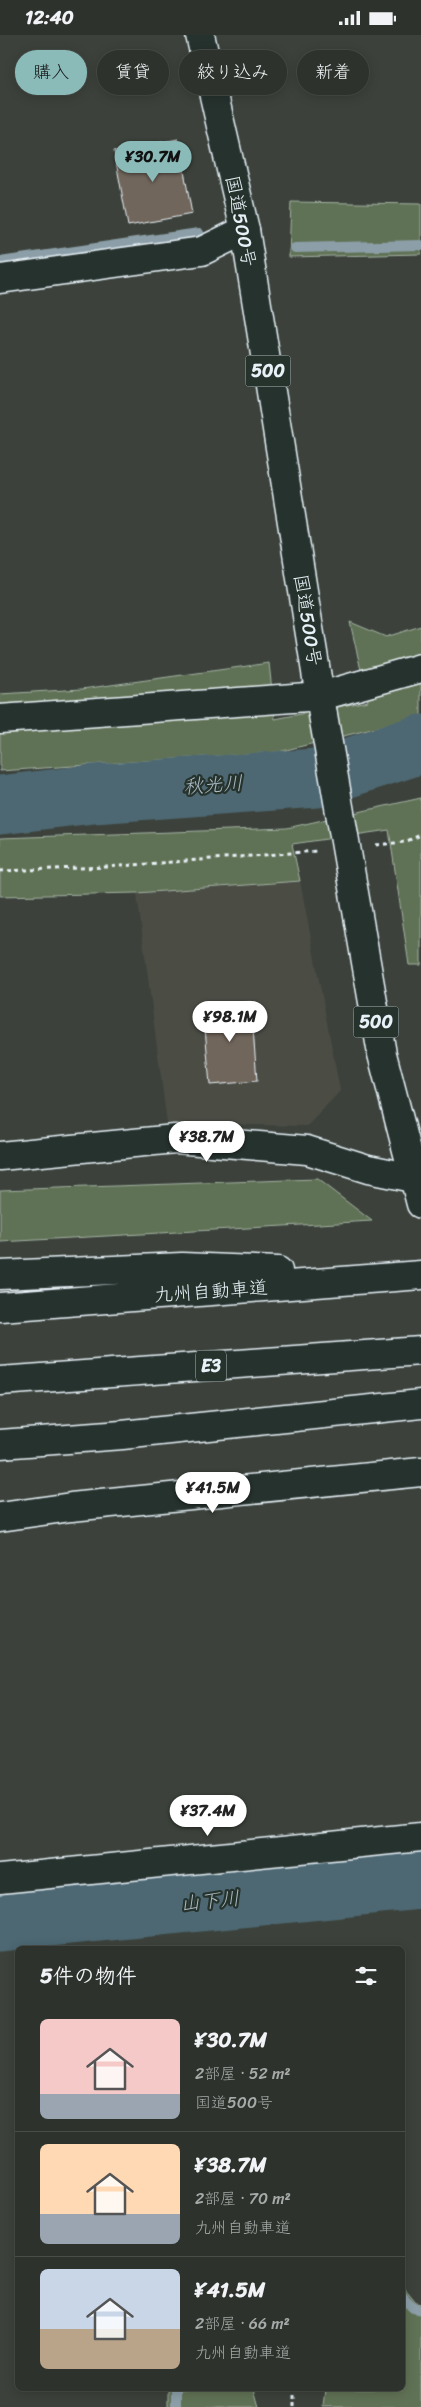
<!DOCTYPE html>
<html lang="ja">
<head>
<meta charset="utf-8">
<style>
	body { margin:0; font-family:Sriracha,"Klee One",sans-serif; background:#393e38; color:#f1f3f6; height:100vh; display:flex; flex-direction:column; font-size:19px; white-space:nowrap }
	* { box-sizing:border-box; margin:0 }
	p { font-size:16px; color:#a7aaa9 }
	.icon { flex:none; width:28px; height:28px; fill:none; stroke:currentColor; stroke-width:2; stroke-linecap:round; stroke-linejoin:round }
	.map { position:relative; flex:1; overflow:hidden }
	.sheet { position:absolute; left:15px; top:1911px; width:390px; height:445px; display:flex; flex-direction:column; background:#2d322c; border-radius:8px; box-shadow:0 2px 12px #0003,0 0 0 1px #484d48 }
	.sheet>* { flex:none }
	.hud { position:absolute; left:15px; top:15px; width:391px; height:45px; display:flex; gap:10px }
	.price { position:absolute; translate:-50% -42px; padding:0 11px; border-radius:18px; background:#fff; color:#222; font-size:16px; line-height:32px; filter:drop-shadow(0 1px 2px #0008) }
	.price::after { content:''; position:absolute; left:50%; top:30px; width:15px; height:11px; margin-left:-8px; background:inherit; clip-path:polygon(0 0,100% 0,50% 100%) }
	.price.active { background:#8bbbb9; color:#111 }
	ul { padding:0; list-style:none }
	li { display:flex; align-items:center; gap:15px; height:125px; padding:0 25px }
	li+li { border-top:1px solid #484d48 }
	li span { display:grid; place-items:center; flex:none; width:140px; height:100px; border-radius:8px; color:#555 }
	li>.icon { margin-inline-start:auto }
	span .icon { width:60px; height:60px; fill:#fffc; stroke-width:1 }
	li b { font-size:21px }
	h2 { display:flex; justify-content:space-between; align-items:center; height:60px; padding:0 25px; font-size:21px }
	.tag { padding:0 18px; border-radius:22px; background:#2d322c; box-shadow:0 2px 12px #0003,0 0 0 1px #484d48; font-size:18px; line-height:45px }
	.tag.active { background:#8bbbb9; color:#111 }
	.status { display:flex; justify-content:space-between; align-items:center; height:35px; padding:0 25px; background:#2d322c; direction:ltr }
	.status svg { height:14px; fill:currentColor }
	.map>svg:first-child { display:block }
	.built { fill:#4c4d45 }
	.green { fill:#607254; stroke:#a4b2a6 }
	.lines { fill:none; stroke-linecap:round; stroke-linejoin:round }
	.stream { stroke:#8c9fa8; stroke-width:10 }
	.river { stroke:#4e6873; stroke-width:59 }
	.building { fill:#71665b; stroke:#e8f1f8 }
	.minor-casing { stroke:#e8f1f8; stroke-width:31 }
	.highway-casing { stroke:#e8f1f8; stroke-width:31 }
	.path { stroke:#e8f1f8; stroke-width:3; stroke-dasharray:4 4; stroke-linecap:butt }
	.minor { stroke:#26332d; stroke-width:28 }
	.highway { stroke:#26332d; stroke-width:28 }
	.labels { text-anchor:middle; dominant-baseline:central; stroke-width:4.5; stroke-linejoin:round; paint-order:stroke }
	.shield { fill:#26332d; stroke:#aeb8bb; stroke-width:1 }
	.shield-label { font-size:18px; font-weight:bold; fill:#e8f1f8 }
	.street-label { font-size:19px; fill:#e8f1f8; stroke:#26332d }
	.water-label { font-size:20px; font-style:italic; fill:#aabac3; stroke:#26332d }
</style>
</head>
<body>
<div class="status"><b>12:40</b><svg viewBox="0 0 49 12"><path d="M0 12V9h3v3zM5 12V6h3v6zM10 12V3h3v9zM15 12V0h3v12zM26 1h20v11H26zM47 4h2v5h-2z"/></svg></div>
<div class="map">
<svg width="421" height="2372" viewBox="0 0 421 2372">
	<rect width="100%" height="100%" fill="#3c423b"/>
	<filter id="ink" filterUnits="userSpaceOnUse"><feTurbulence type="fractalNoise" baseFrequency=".02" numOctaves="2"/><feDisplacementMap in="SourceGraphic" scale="10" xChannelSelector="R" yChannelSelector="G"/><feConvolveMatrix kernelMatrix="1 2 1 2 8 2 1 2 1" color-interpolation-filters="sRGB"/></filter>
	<g filter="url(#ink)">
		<path class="built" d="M 300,846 L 340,1056 L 307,1091 L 167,1088 L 137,858 Z"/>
		<path class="green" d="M 291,167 L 421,169 L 421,219 L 289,222 Z
			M 350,587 L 386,602 L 421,591 L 421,682 L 278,717 L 0,736 L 0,659 L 82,654 L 269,628 L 275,684 L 368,666 Z
			M 421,763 L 421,930 L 409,930 L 389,795 L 292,809 L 300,846 L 137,858 L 0,861 L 0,803 L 287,793 Z
			M 317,1144 L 372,1186 L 0,1207 L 0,1155 Z
			M 403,2252 L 416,2268 L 421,2269 L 421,2372 L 323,2372 L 325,2354 L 402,2354 Z
			M 168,2354 L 254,2354 L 259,2372 L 168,2372 Z"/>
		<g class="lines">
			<path class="stream" d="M 295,213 L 421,210
				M 0,227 L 199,198
				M 402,2262 L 413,2273 L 421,2275
				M 176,2372 L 176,2354"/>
			<path class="river" d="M 0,770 L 93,759 L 317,743 L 421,709
				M 0,1887 L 421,1845"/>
		</g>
		<path class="building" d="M 178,104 L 192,179 L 128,191 L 114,116 Z
			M 251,967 L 257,1046 L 210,1050 L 203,970 Z"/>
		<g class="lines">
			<defs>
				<path id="minor" d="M 0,244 L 202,216 L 245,195
					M 0,684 L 321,661 L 421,633
					M 0,1121 L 175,1104 L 307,1115 L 368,1134 L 413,1143 L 421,1142
					M 0,1482 L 71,1472 L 421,1437
					M 0,1844 L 421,1802"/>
				<path id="highway" d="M 200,0 L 245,195 L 322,674 L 382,1019 L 421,1169
					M 0,1240 L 182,1232 L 278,1236
					M 0,1272 L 421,1240
					M 0,1346 L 421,1316
					M 0,1409 L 122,1400 L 421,1369"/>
			</defs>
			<use href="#minor" class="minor-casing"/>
			<use href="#highway" class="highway-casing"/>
			<path class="path" d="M 376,810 L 404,807 L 421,800
				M 0,836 L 107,832 L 317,816
				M 294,2372 L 294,2354"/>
			<use href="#minor" class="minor"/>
			<use href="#highway" class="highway"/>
		</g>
	</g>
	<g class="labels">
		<g class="shield">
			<rect x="245.5" y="320.5" width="45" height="31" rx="4"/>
			<rect x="353.5" y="971.5" width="45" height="31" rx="4"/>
			<rect x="196" y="1315.5" width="30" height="31" rx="4"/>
		</g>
		<g class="shield-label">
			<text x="268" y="336">500</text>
			<text x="376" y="987">500</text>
			<text x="211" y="1331">E3</text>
		</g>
		<g class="street-label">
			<text transform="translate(241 186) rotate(79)">国道500号</text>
			<text transform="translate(308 585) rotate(81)">国道500号</text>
			<text transform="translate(211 1256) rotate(-4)">九州自動車道</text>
		</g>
		<g class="water-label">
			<text transform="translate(213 750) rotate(-4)">秋光川</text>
			<text transform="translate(210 1866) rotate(-6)">山下川</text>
		</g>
	</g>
</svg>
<b class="price active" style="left:153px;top:148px">¥30.7M</b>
<b class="price" style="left:230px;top:1008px">¥98.1M</b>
<b class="price" style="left:207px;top:1128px">¥38.7M</b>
<b class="price" style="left:213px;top:1479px">¥41.5M</b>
<b class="price" style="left:208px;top:1802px">¥37.4M</b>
<div class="hud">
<a class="tag active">購入</a>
<a class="tag">賃貸</a>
<a class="tag">絞り込み</a>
<a class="tag">新着</a>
</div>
<section class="sheet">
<h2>5件の物件<svg class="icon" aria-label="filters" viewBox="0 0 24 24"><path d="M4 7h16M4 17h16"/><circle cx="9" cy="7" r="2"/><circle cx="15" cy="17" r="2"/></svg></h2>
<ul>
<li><span style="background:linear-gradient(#f6c9c9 75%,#9aa5b1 0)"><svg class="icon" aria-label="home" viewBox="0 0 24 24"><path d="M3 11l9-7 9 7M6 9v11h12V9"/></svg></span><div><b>¥30.7M</b><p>2部屋 · 52 m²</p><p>国道500号</p></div></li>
<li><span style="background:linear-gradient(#ffd9b3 70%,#9aa5b1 0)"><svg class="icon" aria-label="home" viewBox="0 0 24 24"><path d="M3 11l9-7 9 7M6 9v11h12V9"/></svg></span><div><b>¥38.7M</b><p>2部屋 · 70 m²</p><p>九州自動車道</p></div></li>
<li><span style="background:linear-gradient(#c9d6e8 60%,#b9a48a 0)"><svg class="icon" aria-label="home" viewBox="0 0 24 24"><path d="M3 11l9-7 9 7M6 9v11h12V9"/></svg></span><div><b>¥41.5M</b><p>2部屋 · 66 m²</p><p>九州自動車道</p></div></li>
</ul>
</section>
</div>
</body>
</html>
